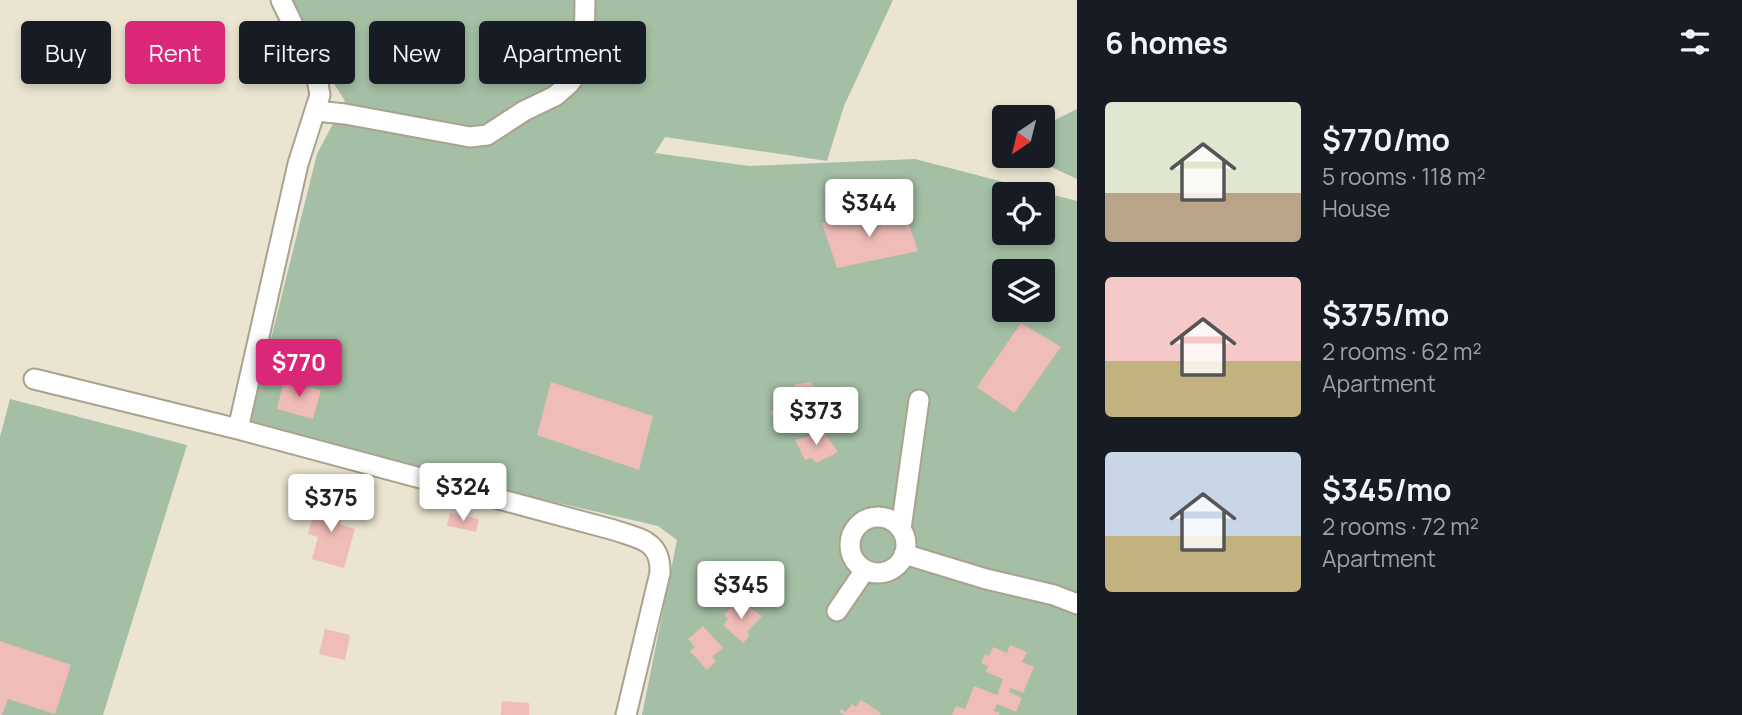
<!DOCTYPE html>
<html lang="en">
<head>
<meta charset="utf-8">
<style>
	body { margin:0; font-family:Manrope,sans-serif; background:#20242c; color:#f1f3f6; height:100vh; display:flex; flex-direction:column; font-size:26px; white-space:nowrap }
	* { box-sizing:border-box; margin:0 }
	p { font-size:23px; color:#9ea1a6 }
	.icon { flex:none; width:38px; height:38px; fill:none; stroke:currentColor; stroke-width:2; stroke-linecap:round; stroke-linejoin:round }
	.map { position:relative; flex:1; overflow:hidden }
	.details { display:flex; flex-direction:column; background:#171b24; width:665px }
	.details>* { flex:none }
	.top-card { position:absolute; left:21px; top:21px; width:665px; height:63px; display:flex; gap:14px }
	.needle { width:46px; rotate:215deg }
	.buttons { position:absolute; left:992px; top:105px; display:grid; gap:14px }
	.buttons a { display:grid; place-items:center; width:63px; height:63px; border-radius:7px; background:#171b24; box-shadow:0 4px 10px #0003; font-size:35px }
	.price { position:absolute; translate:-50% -60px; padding:0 16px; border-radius:7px; background:#fff; color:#222; font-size:23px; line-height:46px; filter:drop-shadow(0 2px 4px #0008) }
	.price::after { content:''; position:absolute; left:50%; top:42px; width:21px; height:16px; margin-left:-10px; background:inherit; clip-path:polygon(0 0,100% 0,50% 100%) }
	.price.selected { background:#db2777; color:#fff }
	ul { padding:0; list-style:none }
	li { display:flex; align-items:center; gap:21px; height:175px; padding:0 28px }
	li span { display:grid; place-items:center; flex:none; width:196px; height:140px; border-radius:7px; color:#555 }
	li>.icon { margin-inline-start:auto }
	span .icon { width:84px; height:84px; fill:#fffc; stroke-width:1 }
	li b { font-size:30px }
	h2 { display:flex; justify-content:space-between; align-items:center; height:84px; padding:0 28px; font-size:30px }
	.chip { padding:0 24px; border-radius:7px; background:#171b24; box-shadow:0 4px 10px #0003; font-size:24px; line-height:63px }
	.chip.selected { background:#db2777; color:#fff }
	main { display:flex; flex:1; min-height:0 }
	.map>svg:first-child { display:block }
	.green { fill:#a4bfa4; fill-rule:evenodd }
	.building { fill:#efbcb7 }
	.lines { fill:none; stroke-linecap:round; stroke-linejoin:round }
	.minor-casing { stroke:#a8a28e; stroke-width:23 }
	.minor { stroke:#fff; stroke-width:19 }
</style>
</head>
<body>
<main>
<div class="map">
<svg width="1077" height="715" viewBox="0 0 1077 715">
	<rect width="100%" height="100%" fill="#ebe4d0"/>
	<path class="green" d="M 281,0 L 893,0 L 844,106 L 827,161 L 665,137 L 655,153 L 749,166 L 915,159 L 1077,201 L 1077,715 L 642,715 L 677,540 L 658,526 L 248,431 L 317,154 L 345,101 ZM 1004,194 L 1043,194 L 1043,233 L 1004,233 ZM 1004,271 L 1043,271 L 1043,310 L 1004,310 Z
		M 1077,109 L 1077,179 L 1028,156 L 1043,156 L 1043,126 Z
		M 10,399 L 187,445 L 103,715 L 0,715 L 0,437 Z"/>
	<path class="building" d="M 905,213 L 918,251 L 837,268 L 822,223 Z
		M 1021,323 L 1061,347 L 1014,413 L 977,387 Z
		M 284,380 L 321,390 L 313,419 L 277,409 Z
		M 551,382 L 653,416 L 639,470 L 537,435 Z
		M 811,382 L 823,409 L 793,423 L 789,418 L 774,422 L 771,411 L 784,408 L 781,397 L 796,389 L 793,385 Z
		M 828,419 L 833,427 L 824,432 L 819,423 Z
		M 824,432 L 838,452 L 816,463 L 811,458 L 805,460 L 795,440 Z
		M 318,499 L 345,507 L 340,524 L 355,529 L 344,568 L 312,559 L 318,537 L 308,534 Z
		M 450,513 L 479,519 L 476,532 L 447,526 Z
		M 734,604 L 740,610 L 745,604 L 762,616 L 747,632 L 750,635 L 743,643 L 723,625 L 728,619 L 724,615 Z
		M 703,626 L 723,648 L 712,657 L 716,661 L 707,670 L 690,651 L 695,647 L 688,639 Z
		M 325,629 L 350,635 L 345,660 L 319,654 Z
		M 0,641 L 71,665 L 55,714 L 8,699 L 2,715 L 0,715 Z
		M 1010,645 L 1027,652 L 1022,662 L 1034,667 L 1023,693 L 1011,688 L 1009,692 L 1022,698 L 1016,712 L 997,704 L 994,711 L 1000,713 L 999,715 L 952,715 L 956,706 L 965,709 L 974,686 L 997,695 L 1003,679 L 986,672 L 988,666 L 981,663 L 985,654 L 989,656 L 993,647 L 1007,653 Z
		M 861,700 L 881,713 L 880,715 L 844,715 L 839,712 L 841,709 L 846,712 L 852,704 L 856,707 Z
		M 502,701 L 529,703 L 529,715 L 501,715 Z"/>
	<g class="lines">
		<defs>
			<path id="minor" d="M 316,111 L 345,114 L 470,137 L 487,135 L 524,111 L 555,96 L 569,84 L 579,71 L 584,55 L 585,0
				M 34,379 L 238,429 L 614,530 C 640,539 661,540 660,573 L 626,715
				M 238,429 L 298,164 L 320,95 L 316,73 L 281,0
				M850 545a28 28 0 1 1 56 0a28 28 0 1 1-56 0Z
				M 901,529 L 919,400
				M 904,554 L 986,579 L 1054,595 L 1077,604
				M 837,611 L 865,570"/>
		</defs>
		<use href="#minor" class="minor-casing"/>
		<use href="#minor" class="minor"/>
	</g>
</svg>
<div class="buttons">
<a><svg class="needle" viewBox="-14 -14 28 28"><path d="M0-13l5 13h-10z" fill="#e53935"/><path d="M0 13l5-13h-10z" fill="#9ea1a6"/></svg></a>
<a><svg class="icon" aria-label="locate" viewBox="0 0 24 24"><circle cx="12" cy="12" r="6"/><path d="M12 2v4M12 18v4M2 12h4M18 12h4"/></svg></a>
<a><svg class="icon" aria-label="layers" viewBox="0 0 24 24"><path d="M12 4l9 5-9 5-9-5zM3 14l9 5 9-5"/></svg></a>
</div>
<b class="price" style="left:869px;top:239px">$344</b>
<b class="price selected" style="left:299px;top:399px">$770</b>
<b class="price" style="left:816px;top:447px">$373</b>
<b class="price" style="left:463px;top:523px">$324</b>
<b class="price" style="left:331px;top:534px">$375</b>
<b class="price" style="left:741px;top:621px">$345</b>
<div class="top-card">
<a class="chip">Buy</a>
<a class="chip selected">Rent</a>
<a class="chip">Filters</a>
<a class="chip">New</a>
<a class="chip">Apartment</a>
</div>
</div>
<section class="details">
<h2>6 homes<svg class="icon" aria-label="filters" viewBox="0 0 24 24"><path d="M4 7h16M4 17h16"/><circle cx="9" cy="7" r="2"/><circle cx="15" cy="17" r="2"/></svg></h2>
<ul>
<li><span style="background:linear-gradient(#dfe7d0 65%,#b9a48a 0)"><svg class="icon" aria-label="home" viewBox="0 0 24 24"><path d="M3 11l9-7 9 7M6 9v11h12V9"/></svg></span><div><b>$770/mo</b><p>5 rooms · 118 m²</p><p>House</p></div></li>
<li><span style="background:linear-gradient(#f6c9c9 60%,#c2b280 0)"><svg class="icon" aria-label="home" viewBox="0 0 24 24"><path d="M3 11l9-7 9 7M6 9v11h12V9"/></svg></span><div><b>$375/mo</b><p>2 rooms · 62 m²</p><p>Apartment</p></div></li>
<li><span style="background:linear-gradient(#c9d6e8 60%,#c2b280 0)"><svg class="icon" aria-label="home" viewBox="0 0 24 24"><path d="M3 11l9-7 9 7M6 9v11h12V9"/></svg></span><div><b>$345/mo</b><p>2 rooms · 72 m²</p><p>Apartment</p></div></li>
</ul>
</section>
</main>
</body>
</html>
